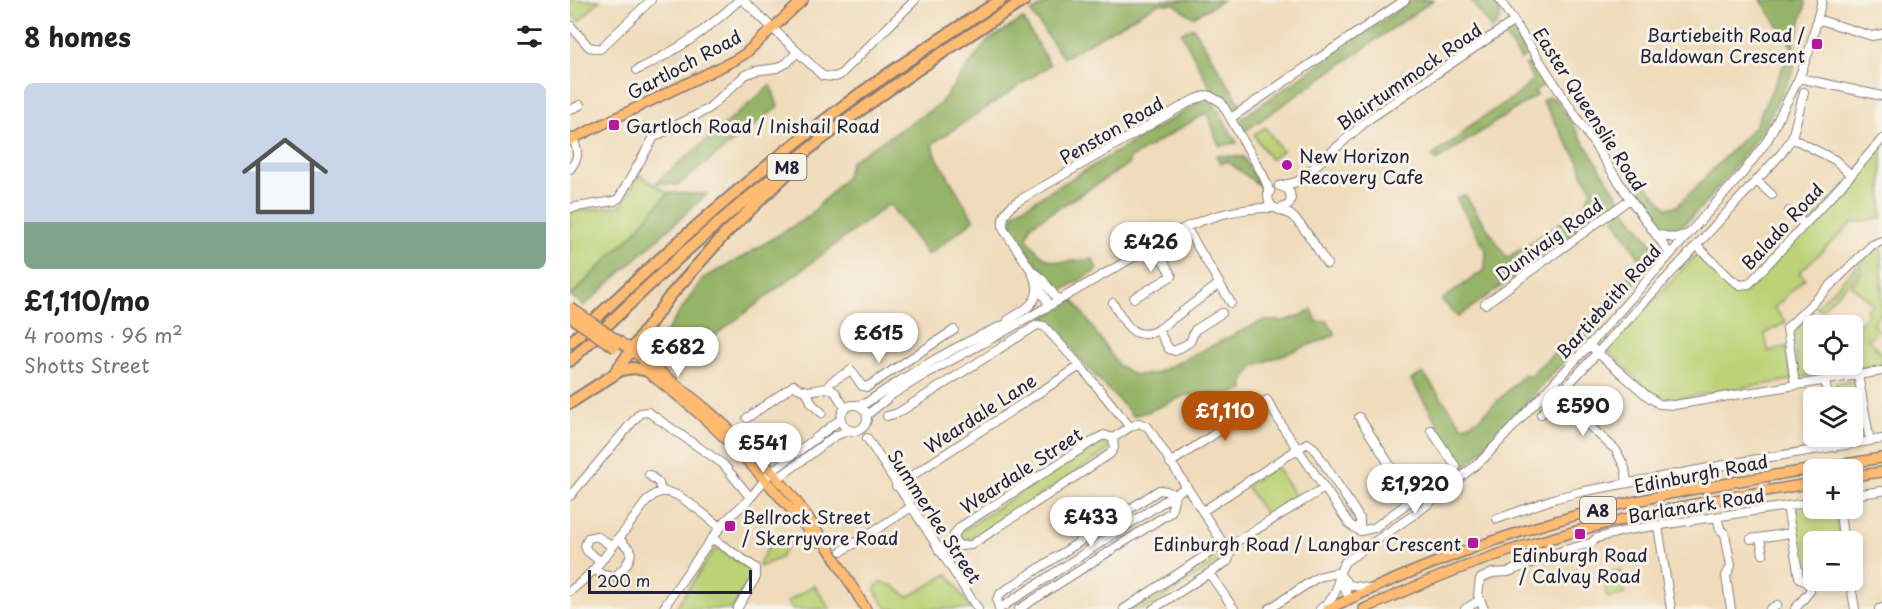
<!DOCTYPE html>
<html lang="en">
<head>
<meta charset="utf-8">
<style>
	body { margin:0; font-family:"Playpen Sans",sans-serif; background:#f2f2f2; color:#222; height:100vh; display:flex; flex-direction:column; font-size:22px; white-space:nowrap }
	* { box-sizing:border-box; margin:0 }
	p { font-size:20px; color:#767676 }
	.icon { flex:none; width:33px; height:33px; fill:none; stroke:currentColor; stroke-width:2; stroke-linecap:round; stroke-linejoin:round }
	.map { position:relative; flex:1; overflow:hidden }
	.drawer { display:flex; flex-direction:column; background:#fff; width:570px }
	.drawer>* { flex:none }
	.tools { position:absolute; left:1233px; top:315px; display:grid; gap:12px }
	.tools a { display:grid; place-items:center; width:60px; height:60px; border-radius:9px; background:#fff; box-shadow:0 3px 9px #0003; font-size:30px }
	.scale { position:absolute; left:18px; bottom:15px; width:164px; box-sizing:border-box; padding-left:6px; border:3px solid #22223b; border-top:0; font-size:16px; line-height:21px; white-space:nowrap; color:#22223b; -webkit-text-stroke:4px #f7f3e8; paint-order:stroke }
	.price { position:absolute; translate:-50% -51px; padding:0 14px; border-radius:21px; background:#fff; color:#222; font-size:20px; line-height:39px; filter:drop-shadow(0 2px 3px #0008) }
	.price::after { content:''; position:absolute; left:50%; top:36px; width:18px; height:14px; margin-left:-9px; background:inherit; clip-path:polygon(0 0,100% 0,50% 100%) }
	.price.active { background:#b45309; color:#fff }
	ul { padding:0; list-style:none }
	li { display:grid; align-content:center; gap:12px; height:318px; padding:0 24px }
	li+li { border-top:2px solid #e0e0e0 }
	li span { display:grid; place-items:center; height:186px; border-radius:9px; color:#555 }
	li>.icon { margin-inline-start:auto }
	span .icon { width:108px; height:108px; fill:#fffc; stroke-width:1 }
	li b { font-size:26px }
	h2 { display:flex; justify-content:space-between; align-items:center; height:72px; padding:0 24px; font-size:26px }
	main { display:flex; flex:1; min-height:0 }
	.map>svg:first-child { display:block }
	.green { fill:#bcd276; stroke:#6f7a58; stroke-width:1.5 }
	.forest { fill:#95b467; stroke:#5c6b51; stroke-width:1.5 }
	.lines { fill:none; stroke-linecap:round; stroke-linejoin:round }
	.minor-casing { stroke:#897e7a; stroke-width:10 }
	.major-casing { stroke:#897e7a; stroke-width:12 }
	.highway-casing { stroke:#897e7a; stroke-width:14 }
	.minor { stroke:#fff; stroke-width:8 }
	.major { stroke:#ffbb71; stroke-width:9 }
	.highway { stroke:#ffbb71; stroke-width:10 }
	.major-bridge-casing { stroke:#897e7a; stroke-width:12; stroke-linecap:butt }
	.major-bridge { stroke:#ffbb71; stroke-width:9 }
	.poi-dot { fill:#b5179e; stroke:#f7f3e8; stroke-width:2 }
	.labels { text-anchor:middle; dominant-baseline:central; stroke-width:6; stroke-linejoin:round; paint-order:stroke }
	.shield { fill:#f7f3e8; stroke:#62616f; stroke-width:1.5 }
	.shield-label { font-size:16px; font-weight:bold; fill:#22223b }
	.poi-label { font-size:18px; fill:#22223b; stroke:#f7f3e8; text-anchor:start }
	.street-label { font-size:18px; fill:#22223b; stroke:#f7f3e8 }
</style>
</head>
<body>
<main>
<section class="drawer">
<h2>8 homes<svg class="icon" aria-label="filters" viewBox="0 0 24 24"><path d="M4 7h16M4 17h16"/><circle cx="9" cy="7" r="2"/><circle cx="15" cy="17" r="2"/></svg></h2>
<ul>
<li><span style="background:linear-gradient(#c9d6e8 75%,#7fa58c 0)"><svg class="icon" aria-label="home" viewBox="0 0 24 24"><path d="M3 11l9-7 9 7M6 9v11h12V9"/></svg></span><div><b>£1,110/mo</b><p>4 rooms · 96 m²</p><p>Shotts Street</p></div></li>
</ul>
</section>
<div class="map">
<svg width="1312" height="609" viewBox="0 0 1312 609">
	<rect width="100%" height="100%" fill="#f7f3e8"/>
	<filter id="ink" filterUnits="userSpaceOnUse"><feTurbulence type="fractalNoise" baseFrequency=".0167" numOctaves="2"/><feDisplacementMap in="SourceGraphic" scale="12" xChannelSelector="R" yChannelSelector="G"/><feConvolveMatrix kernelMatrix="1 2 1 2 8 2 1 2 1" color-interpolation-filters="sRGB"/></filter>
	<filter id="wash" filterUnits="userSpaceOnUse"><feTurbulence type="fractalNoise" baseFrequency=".008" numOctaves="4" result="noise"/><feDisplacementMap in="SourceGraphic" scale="24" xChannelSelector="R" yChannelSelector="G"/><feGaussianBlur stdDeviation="1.35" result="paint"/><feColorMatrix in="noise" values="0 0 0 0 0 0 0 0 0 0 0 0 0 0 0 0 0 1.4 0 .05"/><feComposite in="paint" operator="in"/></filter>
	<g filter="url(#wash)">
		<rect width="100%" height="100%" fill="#f0dbba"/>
		<path class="green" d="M 0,0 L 30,0 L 9,21 L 0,12 Z
			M 695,127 L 712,151 L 700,159 L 684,135 Z
			M 1312,146 L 1312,218 L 1282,223 L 1229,273 L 1235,278 L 1204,308 L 1216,322 L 1195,334 L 1198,351 L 1216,347 L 1222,380 L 1103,399 L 1081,393 L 1037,350 L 1127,254 L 1165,291 L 1176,292 Z
			M 69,175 L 98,193 L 62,235 L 0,296 L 0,212 L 51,206 Z
			M 1312,245 L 1312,313 L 1302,323 L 1308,330 L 1298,339 L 1312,354 L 1312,365 L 1232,377 L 1228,374 L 1223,330 L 1242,311 L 1245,314 L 1244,321 L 1248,325 L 1244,326 L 1244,364 L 1282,364 L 1283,330 L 1298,314 L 1296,310 L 1303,304 L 1281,285 C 1287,278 1295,273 1289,264 L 1305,249 Z
			M 1287,266 L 1288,273 L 1251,310 L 1246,307 Z
			M 1282,381 L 1288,386 L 1296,428 L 1291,436 L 1274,440 L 1269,437 L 1282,436 L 1282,398 L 1262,397 L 1261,392 L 1266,384 Z
			M 535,439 L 538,441 L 539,446 L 537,451 L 404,539 L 389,541 L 387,535 L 392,531 L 531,440 Z
			M 706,466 L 727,499 L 698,518 L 676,486 Z
			M 1243,508 L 1265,509 L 1270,541 L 1244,542 L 1243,578 L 1236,580 L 1232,576 L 1223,515 L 1226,510 Z
			M 204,538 L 220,543 L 210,558 L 190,567 L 189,563 Z
			M 148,549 L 181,570 L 182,577 L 162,609 L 105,609 L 143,551 Z
			M 653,551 L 655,554 L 654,558 L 575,609 L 560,609 L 649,552 Z
			M 1051,570 L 1055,594 L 1040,598 L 1036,595 L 1035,575 Z
			M 378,574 L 401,609 L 317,609 L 305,591 L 307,585 L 311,582 L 324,586 L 338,597 Z
			M 244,585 L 260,609 L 222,609 L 217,602 Z"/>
		<path class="forest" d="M 483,0 L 653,0 L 623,17 L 604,4 L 587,4 L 493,58 L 461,12 Z
			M 842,0 L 863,0 L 674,132 L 670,125 L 672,118 Z
			M 901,0 L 923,0 C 932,14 934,18 922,30 Z
			M 1191,0 L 1234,0 L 1236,4 L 1223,48 Z
			M 453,19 L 480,65 L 362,144 L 367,158 L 404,220 L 358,255 L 319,204 L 122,353 L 90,341 L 133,278 L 166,261 L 238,217 L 276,177 L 281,161 L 369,105 L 417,41 Z
			M 623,27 L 671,105 L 665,110 L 661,110 L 655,101 L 643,92 L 611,33 Z
			M 940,33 L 946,34 L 956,52 L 956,56 L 951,60 L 934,35 Z
			M 1226,55 L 1223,72 L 1193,129 L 1174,155 L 1138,200 L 1113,225 L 1100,229 L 1089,223 L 1065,182 L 1068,176 L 1097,208 L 1107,206 L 1184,127 L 1218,57 Z
			M 964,62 L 972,79 L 973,85 L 964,92 L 967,95 L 866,161 L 862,156 L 891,135 L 898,127 L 950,93 L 963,80 L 955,65 Z
			M 201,85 L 208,107 L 108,185 L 86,183 Z
			M 978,97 L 984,98 L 989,103 L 1051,201 L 888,317 L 872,300 L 915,269 L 916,250 L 886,198 L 895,195 L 937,258 L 1013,208 L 1022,189 L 1013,176 L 1009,162 L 972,101 Z
			M 642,101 L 667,143 L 650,146 C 643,136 644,123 636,113 L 559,159 L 559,164 L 461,225 L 457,238 C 477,269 490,262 523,259 L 527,270 L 493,290 L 484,288 L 443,230 L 442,222 L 444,213 L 630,102 Z
			M 646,155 L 673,157 L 692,188 L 657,161 L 651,164 Z
			M 98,193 L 137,194 L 14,306 L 1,296 L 62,235 Z
			M 1055,210 L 1087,250 L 1084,262 L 920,443 L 893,469 L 870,433 L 872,430 L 841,380 L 853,373 L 893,427 L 909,419 L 955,374 L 959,376 L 1037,304 L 1071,261 L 1044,218 L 1050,211 Z
			M 503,299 L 548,365 L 564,375 L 584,374 L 692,321 L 714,321 L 732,315 L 742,309 L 747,322 L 757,321 L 766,335 L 683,366 L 674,381 L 674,390 L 646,397 L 616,395 L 580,411 L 563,416 C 547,397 529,381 513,363 C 505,354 501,345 494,336 L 487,337 L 474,317 Z"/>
	</g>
	<g filter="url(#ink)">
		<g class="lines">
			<defs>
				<path id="minor" d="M 173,0 L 253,76 L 265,77 L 270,75 L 345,0
					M 930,0 L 1060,199 L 1100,254
					M 1247,19 L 1302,36 L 1312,34
					M 0,25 L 19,47 L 30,49 L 81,0
					M 67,70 C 108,50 136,31 169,0
					M 1229,78 L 1312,96
					M 0,110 L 10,105
					M 661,118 L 835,0
					M 1222,138 L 1265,160 L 1281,175
					M 0,169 C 9,158 9,152 3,139
					M 1187,181 L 1202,195
					M 709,186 L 727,182 L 799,119 L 944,21
					M 700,191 C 698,196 697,201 701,205 C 706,211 716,211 722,216 C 736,228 747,249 757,264
					M 0,208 L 44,201 L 49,198 L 84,137 L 138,109 L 175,75 L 185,71 L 207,68 L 217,63 L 227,52
					M 709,209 L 719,205 L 721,198 L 719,190 L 710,186
					M 1219,211 L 1234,224
					M 616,227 L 661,303
					M 1086,234 L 1104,238 L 1116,235
					M 1127,246 L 1161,279 L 1170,285 L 1179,284 L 1281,175 L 1312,139
					M 462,271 L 472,279 L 488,300
					M 564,298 L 602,276 L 584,245
					M 543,303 C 554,321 562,343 588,330 L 649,284
					M 479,304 L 467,285 L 461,270 L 434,230 C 430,217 437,208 448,201 L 623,100 L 638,95 L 651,102 L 693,175 L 698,187 L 698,196
					M 915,304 L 1060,199
					M 438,320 C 451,312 468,305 467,287
					M 588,330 L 599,349 L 605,351 L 620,342 L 625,330 L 652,313
					M 1019,345 L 1076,395 L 1089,404 L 1104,405 L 1312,371
					M 1288,375 L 1300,441
					M 1255,380 L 1258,398
					M 1225,384 L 1217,328 L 1302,245 L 1312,241
					M 258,388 L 261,382 L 281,370 L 292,386 L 297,387 L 384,330
					M 237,392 L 242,404 L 252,413
					M 984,394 L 1046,450 L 1055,468 L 1057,482
					M271 418a13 13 0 1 1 26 0a13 13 0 1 1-26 0Z
					M 288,405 L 296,403 C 343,371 392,341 444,321
					M 971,414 L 1211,154 L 1222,138 L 1234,92
					M 297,415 L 323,394 L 354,375 L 430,334 L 616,227 C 643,215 675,207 705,208
					M 317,416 L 328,413 L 467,325 L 474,326 L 510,366 L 560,427 L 569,423 L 578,427 L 660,554 L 658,561 L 583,609
					M 789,417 L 843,501
					M 177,418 L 224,385 C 235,395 245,389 258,388 L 265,392 L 275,408
					M 297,438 L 408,609
					M 600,463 L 697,400 L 714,429 L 780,525 L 790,531
					M 79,475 L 89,483 L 91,492
					M 207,479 L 265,436 L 280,430
					M 326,486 L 510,366
					M 1282,495 L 1312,491
					M 0,496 L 70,413 L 78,412 L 153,464 L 180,497
					M 1217,506 L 1229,577 C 1237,586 1245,582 1256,580
					M 1269,508 L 1274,542
					M 633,511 L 737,443 L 744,448 L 790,519 L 790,531
					M 1147,517 L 1150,529 L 1155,534 L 1161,566 L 1156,576 L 1161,609
					M 927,519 L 986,498 L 1010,492 L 1182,460 L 1312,439
					M 1088,526 L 1101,609
					M 790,531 L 804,528 L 886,467 L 861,430
					M 1190,538 L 1193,554
					M 143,539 L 186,568 L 186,577 L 167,609
					M 1181,539 L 1221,533
					M 385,541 L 390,546 L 401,545 L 540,454 L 544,448 L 543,438
					M 656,548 L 754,488
					M 272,551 L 340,508
					M 369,551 L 385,541 L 384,535 L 390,527 L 528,438 L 534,435 L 543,438 L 560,427
					M 30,561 L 17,551 L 15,546 L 18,538 L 27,536 L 41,546
					M 24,569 L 33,575 L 44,577 C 53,570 60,563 61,551 L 48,538
					M 639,573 L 664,609
					M 770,575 L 779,585 L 802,589
					M 771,579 L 779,599
					M 1280,580 L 1285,609
					M 0,591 C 29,570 54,531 76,502 C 82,496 88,490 97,492 C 111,493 138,518 150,527
					M 93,609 C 111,581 130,554 150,528 C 158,516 171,508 180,498 C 188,490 193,480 201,472 L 271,419
					M 429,609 L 427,599 L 431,593 L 589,490 L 596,491 L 605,495 L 601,512 L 449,609
					M 429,609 L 616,487
					M 554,609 L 653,544
					M 699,609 L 748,577 L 770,572
					M 750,609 C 775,591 762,583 775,562 L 852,509 L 913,459 L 1022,342 L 1172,174 L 1197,141 L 1229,78 L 1240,48 L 1252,0
					M 895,609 L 910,600
					M 914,609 L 908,595 L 910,579 L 922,573 L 938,572 L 995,550 L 1021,543 L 1027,538 L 1058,530 L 1244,502
					M 1200,609 L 1207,605
					M 1225,609 L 1240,591 L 1240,584
					M 1309,609 L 1312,608"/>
				<path id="major" d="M 0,140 L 165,60 L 176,53 L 233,0
					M 50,342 C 109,385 168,431 215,487 C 246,524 270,568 296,609
					M 73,368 C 88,381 105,393 120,406 C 167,446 209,494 248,542
					M 1282,476 L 1312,472
					M 758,609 C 845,568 936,532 1031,509 C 1123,487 1218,473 1312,458
					M 794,609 C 850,584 908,559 968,542 C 1058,515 1151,498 1244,483"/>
				<path id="highway" d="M 72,337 L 70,345 L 73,360
					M 0,343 C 86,260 176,179 272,107 C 323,69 377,34 431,0
					M 0,361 C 41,322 81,282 123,245 C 226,154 337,72 455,0
					M 44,374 L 100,296 L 154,235 L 217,174
					M 0,403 L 51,370 L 64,368 L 77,371"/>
			</defs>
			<use href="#minor" class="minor-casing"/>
			<use href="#major" class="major-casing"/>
			<use href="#highway" class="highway-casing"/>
			<use href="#minor" class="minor"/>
			<use href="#major" class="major"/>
			<use href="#highway" class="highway"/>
			<defs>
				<path id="major-bridge" d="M 0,307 L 50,342
					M 0,317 L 45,348"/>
			</defs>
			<use href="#major-bridge" class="major-bridge-casing"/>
			<use href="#major-bridge" class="major-bridge"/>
		</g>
	</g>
	<g class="poi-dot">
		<rect x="1241" y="38" width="12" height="12" rx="3"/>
		<rect x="38" y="119" width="12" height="12" rx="3"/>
		<circle cx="717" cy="165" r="6"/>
		<rect x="154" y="520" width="12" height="12" rx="3"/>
		<rect x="1004" y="528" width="12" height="12" rx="3"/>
		<rect x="897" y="537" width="12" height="12" rx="3"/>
	</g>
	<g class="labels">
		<g class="shield">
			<rect x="197.5" y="154" width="39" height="26" rx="4.5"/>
			<rect x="1010" y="497" width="36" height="26" rx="4.5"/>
		</g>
		<g class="shield-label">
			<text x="217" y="167">M8</text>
			<text x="1028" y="510">A8</text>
		</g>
		<g class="poi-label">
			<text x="1235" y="34" text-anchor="end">Bartiebeith Road /<tspan x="1235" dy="21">Baldowan Crescent</tspan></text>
			<text x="56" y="125">Gartloch Road / Inishail Road</text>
			<text x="729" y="155">New Horizon<tspan x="729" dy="21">Recovery Cafe</tspan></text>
			<text x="172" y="516">Bellrock Street<tspan x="172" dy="21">/ Skerryvore Road</tspan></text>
			<text x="891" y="543" text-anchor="end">Edinburgh Road / Langbar Crescent</text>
			<text x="1010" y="554" text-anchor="middle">Edinburgh Road<tspan x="1010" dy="21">/ Calvay Road</tspan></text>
		</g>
		<g class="street-label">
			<text transform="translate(114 64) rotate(-28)">Gartloch Road</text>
			<text transform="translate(839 76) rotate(-35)">Blairtummock Road</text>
			<text transform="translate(1020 109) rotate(57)">Easter Queenslie Road</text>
			<text transform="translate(541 130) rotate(-30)">Penston Road</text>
			<text transform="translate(1212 226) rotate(-47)">Balado Road</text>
			<text transform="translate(979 239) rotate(-36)">Dunivaig Road</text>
			<text transform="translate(1038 301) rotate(-48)">Bartiebeith Road</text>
			<text transform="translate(410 413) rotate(-33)">Weardale Lane</text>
			<text transform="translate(451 470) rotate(-33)">Weardale Street</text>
			<text transform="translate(1131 473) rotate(-11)">Edinburgh Road</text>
			<text transform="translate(1126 505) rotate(-9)">Barlanark Road</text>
			<text transform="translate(365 516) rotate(57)">Summerlee Street</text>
		</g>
	</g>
</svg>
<div class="tools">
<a><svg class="icon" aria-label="locate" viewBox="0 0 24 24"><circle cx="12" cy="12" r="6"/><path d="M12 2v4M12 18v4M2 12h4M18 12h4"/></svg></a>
<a><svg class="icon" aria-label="layers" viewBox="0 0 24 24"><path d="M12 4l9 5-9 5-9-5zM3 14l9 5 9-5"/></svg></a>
<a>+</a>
<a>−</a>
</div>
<div class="scale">200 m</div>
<b class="price" style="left:581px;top:273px">£426</b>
<b class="price" style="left:309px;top:364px">£615</b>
<b class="price" style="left:108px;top:378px">£682</b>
<b class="price" style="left:1013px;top:437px">£590</b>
<b class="price active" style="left:655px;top:442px">£1,110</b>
<b class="price" style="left:193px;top:474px">£541</b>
<b class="price" style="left:845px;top:515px">£1,920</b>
<b class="price" style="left:521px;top:548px">£433</b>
</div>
</main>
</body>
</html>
